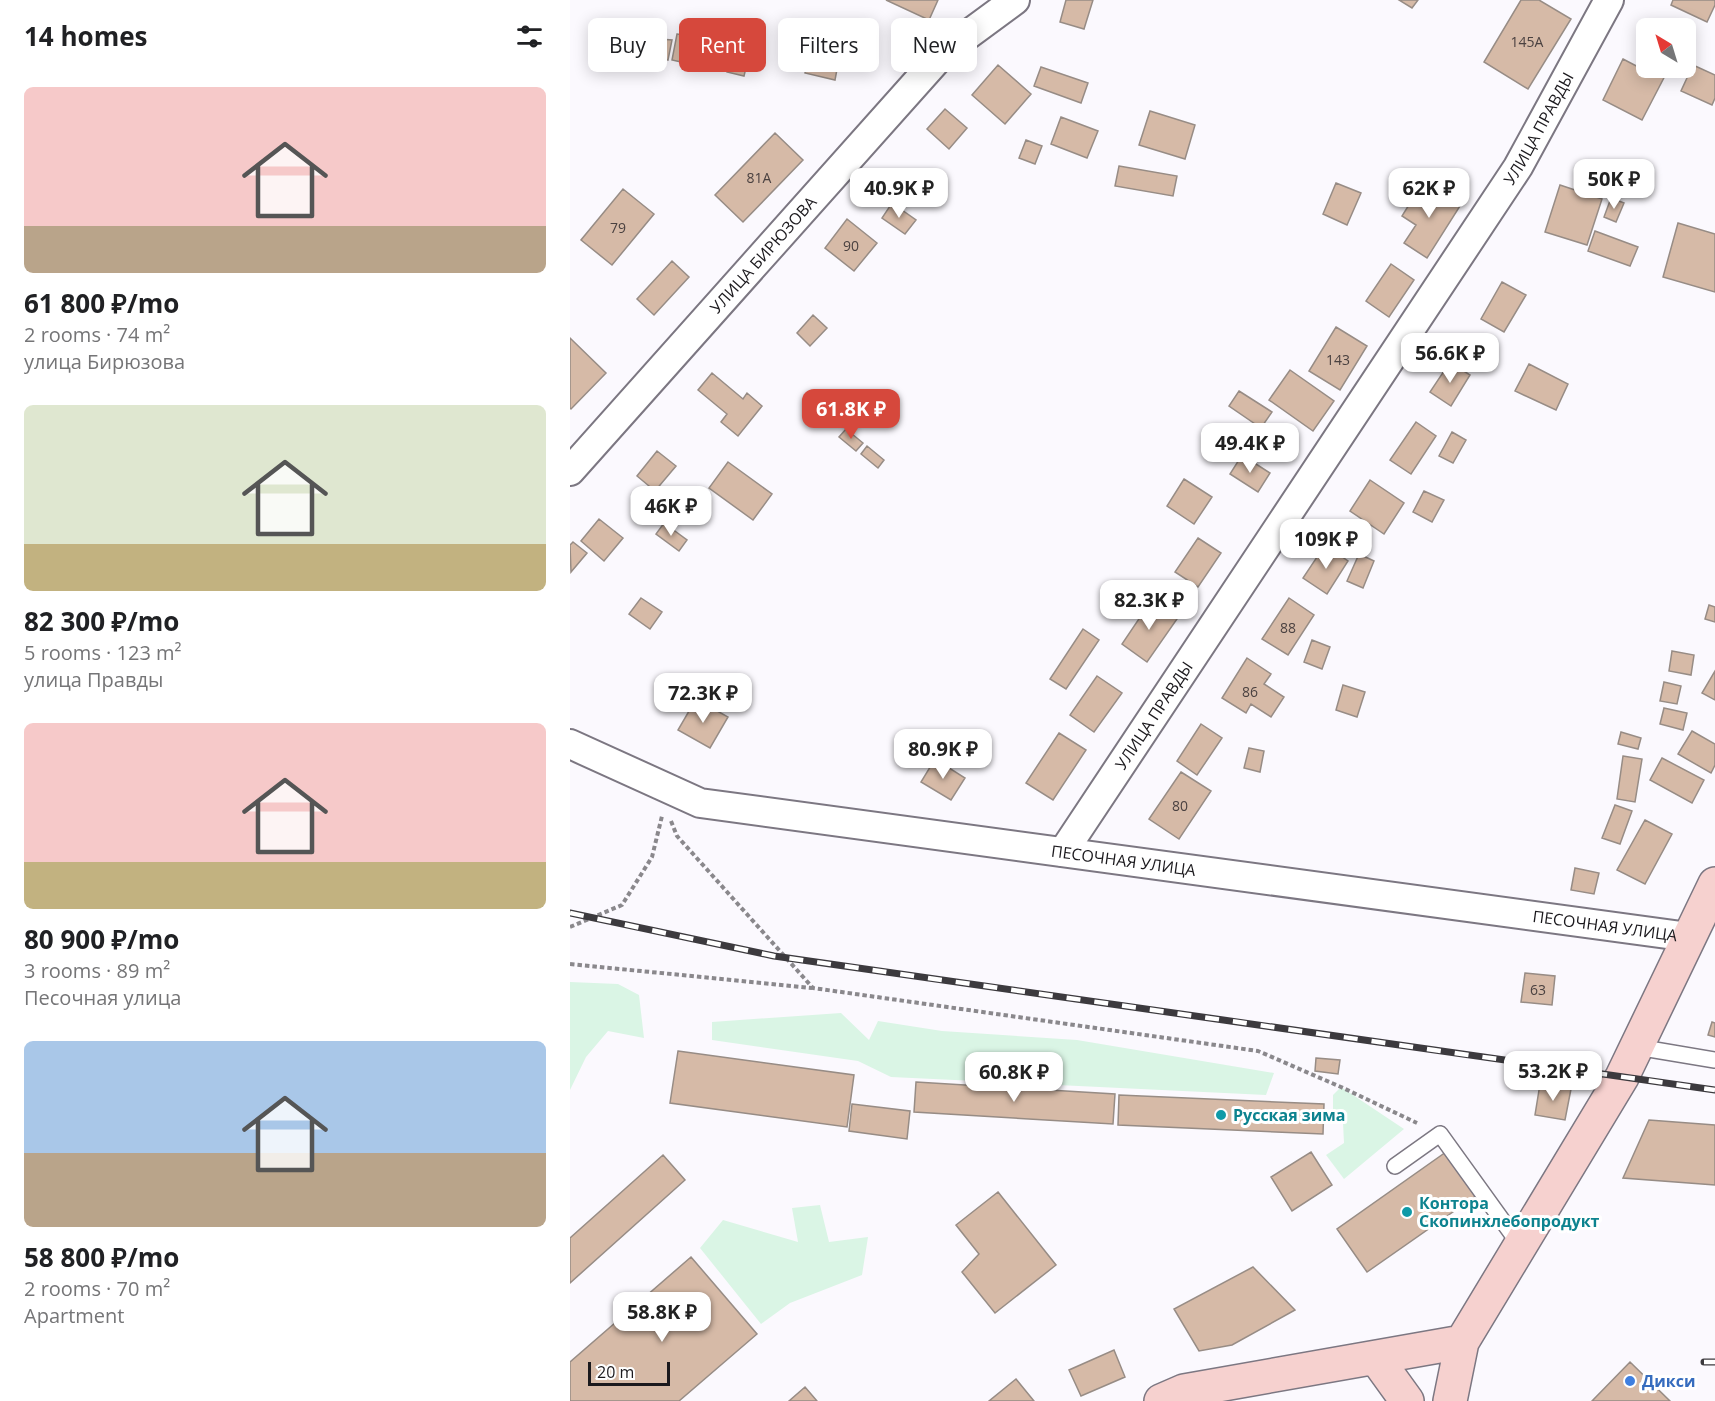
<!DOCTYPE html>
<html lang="en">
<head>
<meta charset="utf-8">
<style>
	body { margin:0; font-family:"Open Sans",sans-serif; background:#f6f6f6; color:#202124; height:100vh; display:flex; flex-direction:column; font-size:22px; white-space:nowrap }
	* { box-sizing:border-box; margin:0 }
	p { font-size:20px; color:#757577 }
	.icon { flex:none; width:33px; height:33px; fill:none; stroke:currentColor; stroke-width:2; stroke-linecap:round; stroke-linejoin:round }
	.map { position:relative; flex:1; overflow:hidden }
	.drawer { display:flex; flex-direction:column; background:#fff; width:570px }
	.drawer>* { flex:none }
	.guide { position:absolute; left:18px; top:18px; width:570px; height:54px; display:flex; gap:12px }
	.needle { width:39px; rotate:322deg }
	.controls { position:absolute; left:1066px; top:18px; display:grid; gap:12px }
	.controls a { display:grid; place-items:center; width:60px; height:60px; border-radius:9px; background:#fff; box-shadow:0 3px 15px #0003; font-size:30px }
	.scale { position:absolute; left:18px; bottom:15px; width:82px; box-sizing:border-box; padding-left:6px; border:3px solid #1b191d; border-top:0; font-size:16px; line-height:21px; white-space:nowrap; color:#1b191d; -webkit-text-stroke:4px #fff; paint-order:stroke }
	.price { position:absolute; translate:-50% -51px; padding:0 14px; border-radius:12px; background:#fff; color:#222; font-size:20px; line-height:39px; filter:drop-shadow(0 2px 3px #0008) }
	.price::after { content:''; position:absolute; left:50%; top:36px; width:18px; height:14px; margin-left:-9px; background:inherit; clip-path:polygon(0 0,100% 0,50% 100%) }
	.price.selected { background:#d6483c; color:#fff }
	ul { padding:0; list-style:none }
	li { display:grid; align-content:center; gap:12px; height:318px; padding:0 24px }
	li span { display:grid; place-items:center; height:186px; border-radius:9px; color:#555 }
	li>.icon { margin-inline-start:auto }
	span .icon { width:108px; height:108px; fill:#fffc; stroke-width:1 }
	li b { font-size:26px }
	h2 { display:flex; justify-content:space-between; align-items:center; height:72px; padding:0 24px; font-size:26px }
	.tag { padding:0 21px; border-radius:9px; background:#fff; box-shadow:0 3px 15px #0003; font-size:21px; line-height:54px }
	.tag.selected { background:#d6483c; color:#fff }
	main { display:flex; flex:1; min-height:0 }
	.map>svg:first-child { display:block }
	.green { fill:#daf5e5 }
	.building { fill:#d6baa7; stroke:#978c85; stroke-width:1.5 }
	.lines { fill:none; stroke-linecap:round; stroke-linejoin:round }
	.lane-casing { stroke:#7c7782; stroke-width:18 }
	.street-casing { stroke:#7c7782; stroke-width:32 }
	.secondary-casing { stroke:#7c7782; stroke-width:36 }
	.path { stroke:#8a888c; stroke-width:4; stroke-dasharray:4.5 3; stroke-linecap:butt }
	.lane { stroke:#fff; stroke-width:15 }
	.street { stroke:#fff; stroke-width:28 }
	.secondary { stroke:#f6d1cf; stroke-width:33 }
	.rail-casing { stroke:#3c3a3e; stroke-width:7 }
	.rail { stroke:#fff; stroke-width:4.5; stroke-dasharray:14; stroke-linecap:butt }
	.culture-dot { fill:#0f9aa8; stroke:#fff; stroke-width:2 }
	.shop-dot { fill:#3f7fe0; stroke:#fff; stroke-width:2 }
	.labels { text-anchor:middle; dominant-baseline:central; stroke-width:6; stroke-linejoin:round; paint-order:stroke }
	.number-label { font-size:14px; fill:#4a4140 }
	.street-label { font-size:16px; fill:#1b191d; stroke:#fff }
	.culture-label { font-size:16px; font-weight:bold; fill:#0d838f; stroke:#fff; text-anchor:start }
	.shop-label { font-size:16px; font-weight:bold; fill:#366cbe; stroke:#fff; text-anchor:start }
</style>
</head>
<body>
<main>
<section class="drawer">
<h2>14 homes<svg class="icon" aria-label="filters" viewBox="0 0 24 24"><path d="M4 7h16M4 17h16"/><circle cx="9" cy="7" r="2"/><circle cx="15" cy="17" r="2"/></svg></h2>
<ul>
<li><span style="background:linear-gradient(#f6c9c9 75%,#b9a48a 0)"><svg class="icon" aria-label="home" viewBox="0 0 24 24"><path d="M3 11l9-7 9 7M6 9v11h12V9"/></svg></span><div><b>61 800 ₽/mo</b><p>2 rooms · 74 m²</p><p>улица Бирюзова</p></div></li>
<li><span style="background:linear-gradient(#dfe7d0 75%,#c2b280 0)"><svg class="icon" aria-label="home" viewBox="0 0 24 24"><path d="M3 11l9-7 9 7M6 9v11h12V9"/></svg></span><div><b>82 300 ₽/mo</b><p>5 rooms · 123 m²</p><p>улица Правды</p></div></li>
<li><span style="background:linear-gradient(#f6c9c9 75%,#c2b280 0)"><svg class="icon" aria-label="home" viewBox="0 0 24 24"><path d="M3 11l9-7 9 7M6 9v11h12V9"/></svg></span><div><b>80 900 ₽/mo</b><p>3 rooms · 89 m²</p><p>Песочная улица</p></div></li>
<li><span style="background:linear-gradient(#a9c7e8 60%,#b9a48a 0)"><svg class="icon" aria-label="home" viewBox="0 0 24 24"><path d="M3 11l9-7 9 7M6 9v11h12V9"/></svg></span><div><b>58 800 ₽/mo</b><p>2 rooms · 70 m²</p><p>Apartment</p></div></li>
</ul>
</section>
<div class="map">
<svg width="1145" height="1401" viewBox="0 0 1145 1401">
	<rect width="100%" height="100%" fill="#fbf9fe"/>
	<path class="green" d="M 0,982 L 48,984 L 69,995 L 74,1038 L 38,1031 L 16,1057 L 0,1090 Z
		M 271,1013 L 299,1040 L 308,1021 L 372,1031 L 507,1040 L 704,1073 L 696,1095 L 321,1077 L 288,1061 L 142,1040 L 142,1022 Z
		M 771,1087 L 834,1129 L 774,1179 L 756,1155 L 774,1143 L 773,1123 L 763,1116 L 763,1095 Z
		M 250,1205 L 259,1242 L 298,1237 L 292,1275 L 220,1303 L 191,1324 L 130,1248 L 153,1220 L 228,1242 L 222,1208 Z"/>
	<path class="building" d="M 316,0 L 368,0 L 359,20 Z
		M 496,0 L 523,0 L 514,29 L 490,22 Z
		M 829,0 L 848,0 L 842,8 Z
		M 951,0 L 969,0 L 1001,19 L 958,89 L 914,62 Z
		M 1103,0 L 1145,0 L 1145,5 L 1137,22 L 1101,5 Z
		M 107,34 L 126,37 L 120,64 L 102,60 Z
		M 89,39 L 102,40 L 98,60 L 85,57 Z
		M 163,47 L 180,51 L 174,76 L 157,72 Z
		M 238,58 L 268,64 L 265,80 L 235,73 Z
		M 1053,59 L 1072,69 L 1077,59 L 1077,68 L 1099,68 L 1072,120 L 1033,100 Z
		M 428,65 L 461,94 L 435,124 L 402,95 Z
		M 1123,65 L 1145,75 L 1145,98 L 1142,105 L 1111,91 Z
		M 471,67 L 518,83 L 511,103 L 464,86 Z
		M 375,109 L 397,128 L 379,149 L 357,129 Z
		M 580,111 L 625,125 L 615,159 L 569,145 Z
		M 491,117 L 528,131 L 517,158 L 481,144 Z
		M 205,133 L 233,160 L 173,222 L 145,195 Z
		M 456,140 L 472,146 L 465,164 L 449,158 Z
		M 549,166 L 607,176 L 603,196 L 545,186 Z
		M 853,182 L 890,206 L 857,258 L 834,243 L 846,225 L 832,216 Z
		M 766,183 L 791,193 L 777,225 L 753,214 Z
		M 990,185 L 1032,199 L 1017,245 L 975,232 Z
		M 53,189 L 84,214 L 42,265 L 11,240 Z
		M 1041,198 L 1054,203 L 1046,222 L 1034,217 Z
		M 322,203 L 346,220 L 335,234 L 312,218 Z
		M 277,219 L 307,243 L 284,271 L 255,248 Z
		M 1108,223 L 1145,234 L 1145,292 L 1093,277 Z
		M 1025,231 L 1068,247 L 1060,266 L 1018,251 Z
		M 102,261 L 119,277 L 84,315 L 67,299 Z
		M 821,264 L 844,280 L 819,317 L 796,301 Z
		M 932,282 L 956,295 L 934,332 L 911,319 Z
		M 243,315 L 257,328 L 240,346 L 227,333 Z
		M 766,327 L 797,346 L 770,390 L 739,371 Z
		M 0,338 L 36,373 L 1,409 L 0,408 Z
		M 880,362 L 900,375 L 881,406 L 860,392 Z
		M 959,364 L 998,384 L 986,410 L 945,391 Z
		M 720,370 L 764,401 L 743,431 L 699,400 Z
		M 142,373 L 173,399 L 177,393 L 192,406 L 168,436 L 151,422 L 157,414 L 128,390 Z
		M 669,391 L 702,412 L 691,428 L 659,406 Z
		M 846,422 L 866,436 L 841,474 L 820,460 Z
		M 276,429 L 293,443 L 286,451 L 269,437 Z
		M 882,432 L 896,440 L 883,463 L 869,456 Z
		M 297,446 L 314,460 L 308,468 L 291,454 Z
		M 87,451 L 106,466 L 85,491 L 67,476 Z
		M 672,455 L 700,473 L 688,492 L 660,474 Z
		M 158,462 L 202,494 L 183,520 L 139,488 Z
		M 614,479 L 642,497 L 624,524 L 597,506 Z
		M 800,480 L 834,503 L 814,534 L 780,511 Z
		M 854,491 L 874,500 L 862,522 L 843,512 Z
		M 29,519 L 53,538 L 34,561 L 11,541 Z
		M 94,523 L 117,540 L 109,551 L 86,534 Z
		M 628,538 L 651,553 L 628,587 L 605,572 Z
		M 3,542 L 17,553 L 1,572 L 0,545 Z
		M 755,545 L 778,561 L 757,594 L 733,578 Z
		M 789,554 L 804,561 L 793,588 L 777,581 Z
		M 71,598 L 92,612 L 80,629 L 59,614 Z
		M 719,598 L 744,615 L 718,655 L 692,639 Z
		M 581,601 L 607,619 L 577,662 L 552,644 Z
		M 1139,605 L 1145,607 L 1145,622 L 1135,619 Z
		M 513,629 L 529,640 L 496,689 L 480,679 Z
		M 742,640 L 760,647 L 752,669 L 734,662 Z
		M 1102,651 L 1124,655 L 1121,675 L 1099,671 Z
		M 677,658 L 701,674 L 694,684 L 714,697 L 701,717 L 681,704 L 676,713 L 652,698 Z
		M 1145,671 L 1145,700 L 1132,693 Z
		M 527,676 L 552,693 L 524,732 L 500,715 Z
		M 1094,682 L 1111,686 L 1107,704 L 1090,701 Z
		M 773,685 L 795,692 L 787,717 L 766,710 Z
		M 126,699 L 158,717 L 140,748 L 108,730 Z
		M 1094,708 L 1117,713 L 1113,730 L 1090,724 Z
		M 631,724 L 652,738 L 627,775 L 607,761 Z
		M 1122,731 L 1145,744 L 1145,765 L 1141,773 L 1108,754 Z
		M 1051,732 L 1071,738 L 1068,749 L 1048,744 Z
		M 489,733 L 516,750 L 483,800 L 456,783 Z
		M 679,748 L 694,751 L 690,772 L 674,768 Z
		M 1053,756 L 1072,759 L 1065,802 L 1047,799 Z
		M 1092,758 L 1134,780 L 1122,803 L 1080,780 Z
		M 365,759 L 395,778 L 381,800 L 351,782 Z
		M 611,772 L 641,791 L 609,839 L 579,819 Z
		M 1045,805 L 1062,811 L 1050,844 L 1032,838 Z
		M 1075,820 L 1102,834 L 1075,884 L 1047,870 Z
		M 1005,868 L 1029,873 L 1024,894 L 1001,890 Z
		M 955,973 L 985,976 L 982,1005 L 951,1002 Z
		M 1142,1022 L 1145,1023 L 1145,1037 L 1138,1035 Z
		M 108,1051 L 284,1075 L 277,1127 L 100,1103 Z
		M 746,1058 L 770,1060 L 768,1074 L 745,1071 Z
		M 346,1082 L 545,1094 L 543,1124 L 344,1112 Z
		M 970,1084 L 1001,1089 L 995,1120 L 965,1115 Z
		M 549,1095 L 754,1104 L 753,1134 L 548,1125 Z
		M 282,1104 L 340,1111 L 337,1139 L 279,1131 Z
		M 1079,1120 L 1145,1125 L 1145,1185 L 1053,1178 Z
		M 741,1152 L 762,1185 L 722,1211 L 701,1177 Z
		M 876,1152 L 907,1195 L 797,1272 L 767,1229 Z
		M 93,1155 L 115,1180 L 0,1283 L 0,1238 Z
		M 428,1192 L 486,1265 L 425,1313 L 392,1272 L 409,1254 L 386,1225 Z
		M 121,1257 L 187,1334 L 109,1401 L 0,1401 L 0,1362 Z
		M 683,1267 L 725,1310 L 662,1345 L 629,1351 L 604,1309 Z
		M 544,1350 L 555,1377 L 511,1396 L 499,1370 Z
		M 1060,1362 L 1100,1401 L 1022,1401 Z
		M 446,1379 L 464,1401 L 419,1401 Z
		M 235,1387 L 247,1401 L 219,1401 Z"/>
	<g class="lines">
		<defs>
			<path id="lane" d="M 1067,1047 L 1145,1060
				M 825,1166 L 870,1134 L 950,1245"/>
			<g id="street">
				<path id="s1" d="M 0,471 L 373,53 L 445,0"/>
				<path id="s2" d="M 0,744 L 130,803 L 1119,937"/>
				<path id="s3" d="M 493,852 L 948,167 L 1039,0"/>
			</g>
			<path id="secondary" d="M 806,1358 L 837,1401
				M 591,1401 L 614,1391 L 892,1342
				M 880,1401 L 892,1342 L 1052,1077 L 1145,884"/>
		</defs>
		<use href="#lane" class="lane-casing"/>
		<use href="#street" class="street-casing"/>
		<use href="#secondary" class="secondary-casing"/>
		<path class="path" d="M 101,821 L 107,836 L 243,988 L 688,1051 L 771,1087 L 847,1123
			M 0,927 L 52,905 L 82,857 L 92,816
			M 0,964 L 242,988"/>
		<use href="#lane" class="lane"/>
		<use href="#street" class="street"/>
		<use href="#secondary" class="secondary"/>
		<defs>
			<path id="rail" d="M 0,913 L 204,956 L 1145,1090
				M 1134,1362 L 1145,1362"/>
		</defs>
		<use href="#rail" class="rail-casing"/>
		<use href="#rail" class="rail"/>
	</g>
	<g class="culture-dot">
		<circle cx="651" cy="1115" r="6"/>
		<circle cx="837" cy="1212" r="6"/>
	</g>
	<circle class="shop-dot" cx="1060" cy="1381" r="6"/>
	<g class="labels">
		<g class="number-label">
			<text x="957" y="41">145А</text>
			<text x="189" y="177">81А</text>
			<text x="48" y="227">79</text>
			<text x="281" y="245">90</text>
			<text x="768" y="359">143</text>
			<text x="718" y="627">88</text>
			<text x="680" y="691">86</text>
			<text x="610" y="805">80</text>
			<text x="968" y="989">63</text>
		</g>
		<g class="street-label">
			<text stroke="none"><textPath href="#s3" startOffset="866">УЛИЦА ПРАВДЫ</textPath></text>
			<text stroke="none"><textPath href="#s1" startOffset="290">УЛИЦА БИРЮЗОВА</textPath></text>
			<text stroke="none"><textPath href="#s3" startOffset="164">УЛИЦА ПРАВДЫ</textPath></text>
			<text stroke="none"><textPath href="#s2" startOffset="570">ПЕСОЧНАЯ УЛИЦА</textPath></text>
			<text stroke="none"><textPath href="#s2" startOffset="1056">ПЕСОЧНАЯ УЛИЦА</textPath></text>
		</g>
		<g class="culture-label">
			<text x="663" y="1115">Русская зима</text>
			<text x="849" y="1203">Контора<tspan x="849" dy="18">Скопинхлебопродукт</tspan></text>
		</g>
		<g class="shop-label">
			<text x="1072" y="1381">Дикси</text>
		</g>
	</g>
</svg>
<div class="controls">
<a><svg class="needle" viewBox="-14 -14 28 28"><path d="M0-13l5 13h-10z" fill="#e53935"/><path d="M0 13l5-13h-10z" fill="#757577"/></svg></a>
</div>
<div class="scale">20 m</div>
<b class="price" style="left:1044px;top:210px">50K ₽</b>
<b class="price" style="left:329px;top:219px">40.9K ₽</b>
<b class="price" style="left:859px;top:219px">62K ₽</b>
<b class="price" style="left:880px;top:384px">56.6K ₽</b>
<b class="price selected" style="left:281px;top:440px">61.8K ₽</b>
<b class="price" style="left:680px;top:474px">49.4K ₽</b>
<b class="price" style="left:101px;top:537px">46K ₽</b>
<b class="price" style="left:756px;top:570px">109K ₽</b>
<b class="price" style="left:579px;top:631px">82.3K ₽</b>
<b class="price" style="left:133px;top:724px">72.3K ₽</b>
<b class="price" style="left:373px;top:780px">80.9K ₽</b>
<b class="price" style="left:983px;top:1102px">53.2K ₽</b>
<b class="price" style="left:444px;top:1103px">60.8K ₽</b>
<b class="price" style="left:92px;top:1343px">58.8K ₽</b>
<div class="guide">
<a class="tag">Buy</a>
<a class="tag selected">Rent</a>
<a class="tag">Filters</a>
<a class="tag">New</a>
</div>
</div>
</main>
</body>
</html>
